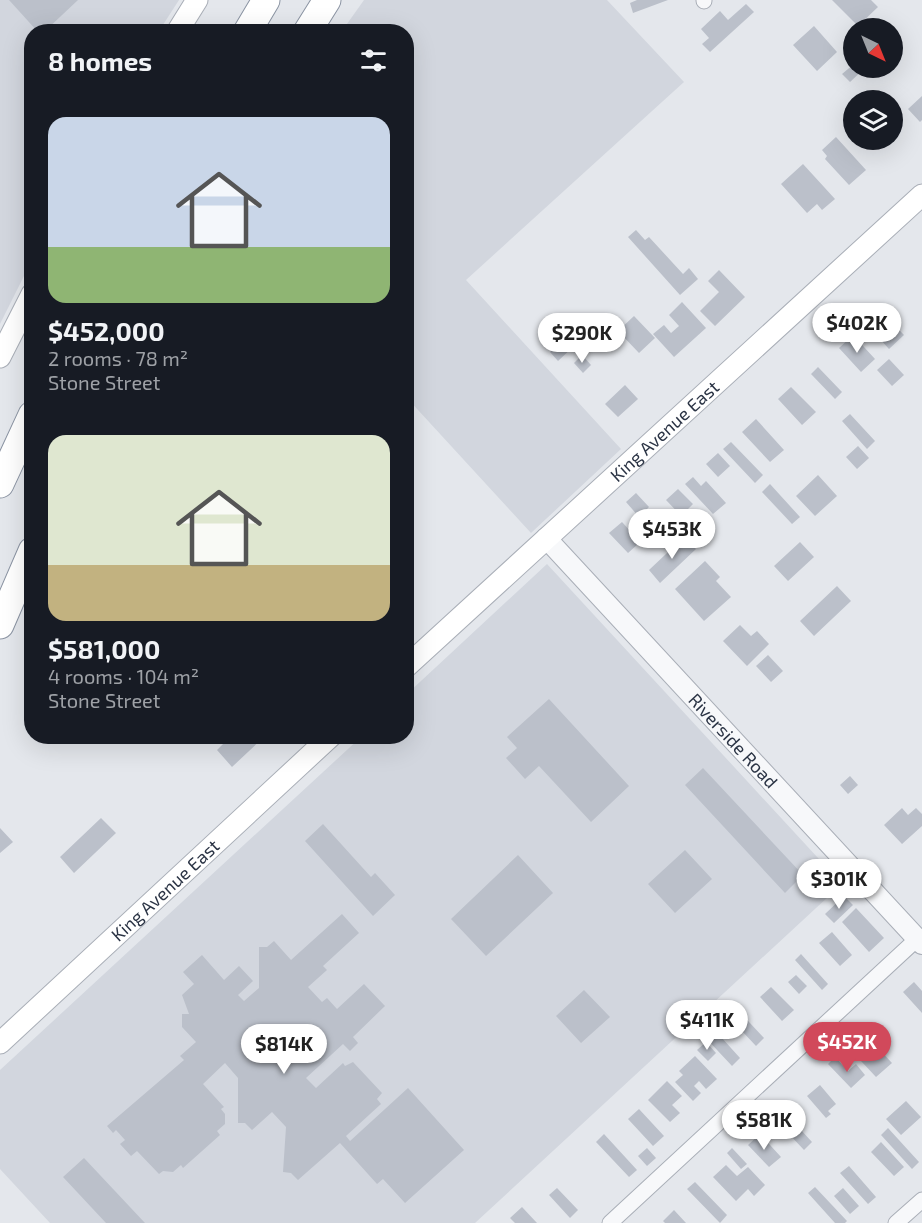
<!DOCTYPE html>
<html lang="en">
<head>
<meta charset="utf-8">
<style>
	body { margin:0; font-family:"Exo 2",sans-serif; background:#20242c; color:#f1f3f6; height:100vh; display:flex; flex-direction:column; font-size:22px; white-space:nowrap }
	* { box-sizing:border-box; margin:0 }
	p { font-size:20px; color:#9ea1a6 }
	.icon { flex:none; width:33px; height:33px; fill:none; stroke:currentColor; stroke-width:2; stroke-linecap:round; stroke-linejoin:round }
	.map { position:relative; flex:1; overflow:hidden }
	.details { position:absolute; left:24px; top:24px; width:390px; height:720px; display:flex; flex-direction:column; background:#171b24; border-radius:24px; box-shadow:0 6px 24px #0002 }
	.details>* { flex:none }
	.needle { width:39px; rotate:137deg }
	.fabs { position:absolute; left:843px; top:18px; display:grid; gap:12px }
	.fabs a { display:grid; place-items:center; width:60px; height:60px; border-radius:50%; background:#171b24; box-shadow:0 6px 24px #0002; font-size:30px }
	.price { position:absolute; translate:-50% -51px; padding:0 14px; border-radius:21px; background:#fff; color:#222; font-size:20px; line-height:39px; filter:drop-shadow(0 2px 3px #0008) }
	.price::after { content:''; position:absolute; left:50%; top:36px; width:18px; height:14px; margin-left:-9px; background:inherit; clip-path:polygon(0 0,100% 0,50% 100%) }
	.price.active { background:#d1495b; color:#fff }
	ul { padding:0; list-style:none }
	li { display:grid; align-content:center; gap:12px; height:318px; padding:0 24px }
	li span { display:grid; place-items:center; height:186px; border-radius:18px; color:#555 }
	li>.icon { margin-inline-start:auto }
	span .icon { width:108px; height:108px; fill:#fffc; stroke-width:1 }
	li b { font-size:26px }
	h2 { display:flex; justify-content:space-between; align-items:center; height:72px; padding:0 24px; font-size:26px }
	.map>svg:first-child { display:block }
	.built { fill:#d2d6de }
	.building { fill:#bbc0ca }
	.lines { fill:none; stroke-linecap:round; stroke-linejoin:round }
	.minor-casing { stroke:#a9aeb7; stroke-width:17 }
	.tertiary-casing { stroke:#a9aeb7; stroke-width:22 }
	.secondary-casing { stroke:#a9aeb7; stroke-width:23 }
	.motorway-casing { stroke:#8b94a3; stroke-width:29 }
	.minor { stroke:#f7f8fa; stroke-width:15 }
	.tertiary { stroke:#f7f8fa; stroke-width:20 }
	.secondary { stroke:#fff; stroke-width:21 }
	.motorway { stroke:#fff; stroke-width:27 }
	.labels { text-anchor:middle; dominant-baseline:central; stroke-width:5; stroke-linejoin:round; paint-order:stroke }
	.street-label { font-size:18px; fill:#2b3445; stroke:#f4f6f9 }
</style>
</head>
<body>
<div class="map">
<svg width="922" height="1223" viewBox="0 0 922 1223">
	<rect width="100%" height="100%" fill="#e4e7ec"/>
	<path class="built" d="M 0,0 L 179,0 L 159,31 L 32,32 L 31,262 L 0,324 Z
		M 364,0 L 607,0 L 684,82 L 466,280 L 621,449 L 531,533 L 407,398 L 406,32 L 342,31 Z
		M 547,564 L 842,884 L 475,1223 L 50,1223 L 0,1169 L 0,1070 L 361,737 L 406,736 L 407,694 Z"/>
	<path class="building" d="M 9,0 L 78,0 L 44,32 L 38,32 Z
		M 637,0 L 668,0 L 633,13 L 630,3 Z
		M 832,0 L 871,0 L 878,7 L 858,26 Z
		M 746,4 L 754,12 L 710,52 L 702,44 L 709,38 L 701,29 L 720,11 L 728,20 Z
		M 814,26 L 837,52 L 817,71 L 793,45 Z
		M 854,64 L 854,68 L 865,68 L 850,82 L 842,74 Z
		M 922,96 L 922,120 L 920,122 L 908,109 Z
		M 836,137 L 866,170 L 849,185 L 825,159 L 827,156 L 822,150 Z
		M 803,164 L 835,199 L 822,210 L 817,204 L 807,213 L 781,184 Z
		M 636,230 L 645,240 L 649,237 L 683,274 L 689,268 L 698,279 L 680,295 L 628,237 Z
		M 719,270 L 745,297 L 715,326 L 700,311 L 719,292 L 708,281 Z
		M 682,302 L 706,328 L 674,357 L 653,334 L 664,325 L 671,333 L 679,326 L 669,315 Z
		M 875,305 L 904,335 L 889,349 L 861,318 Z
		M 634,316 L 655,338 L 639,353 L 618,331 Z
		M 599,319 L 612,333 L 601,344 L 588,330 Z
		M 838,321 L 846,329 L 838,338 L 830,329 Z
		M 853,335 L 875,359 L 861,372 L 839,348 Z
		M 566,337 L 574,346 L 558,361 L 550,352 Z
		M 582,355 L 591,365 L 583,373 L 574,363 Z
		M 889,359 L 904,375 L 892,386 L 877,370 Z
		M 818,367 L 842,392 L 835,399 L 811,374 Z
		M 625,385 L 638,399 L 618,417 L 605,404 Z
		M 791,387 L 816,412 L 802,425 L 778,399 Z
		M 850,414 L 875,441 L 867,449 L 842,421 Z
		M 756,419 L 784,450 L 770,462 L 742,432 Z
		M 731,442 L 763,475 L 755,483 L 723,449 Z
		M 858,446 L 869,458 L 857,469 L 846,457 Z
		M 718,453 L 730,466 L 718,477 L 706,464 Z
		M 818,475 L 837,496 L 815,516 L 796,496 Z
		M 693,477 L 701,486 L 706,481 L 726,503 L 713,514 L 685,484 Z
		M 770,484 L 800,517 L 792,524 L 762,492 Z
		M 678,489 L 693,504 L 686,511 L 692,517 L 687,522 L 666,500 Z
		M 636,493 L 649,507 L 639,517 L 626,502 Z
		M 656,511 L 667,523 L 651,538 L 648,535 L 628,553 L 609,533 L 622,522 L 632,533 Z
		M 684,537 L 696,549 L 660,583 L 649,570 Z
		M 800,542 L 814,557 L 788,581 L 774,566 Z
		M 705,561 L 720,577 L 716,581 L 731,597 L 704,621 L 675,589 Z
		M 837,586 L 851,601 L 814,636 L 800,621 Z
		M 740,625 L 751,636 L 757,631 L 769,644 L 747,666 L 723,641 Z
		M 768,655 L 783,671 L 771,682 L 756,666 Z
		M 549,699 L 629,786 L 591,822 L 539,766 L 525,779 L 506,758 L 517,748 L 507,737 Z
		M 231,736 L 265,736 L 232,767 L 217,750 Z
		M 703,768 L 803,875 L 785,893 L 685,785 Z
		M 850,776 L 858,785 L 848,794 L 840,785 Z
		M 902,808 L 908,815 L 916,808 L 922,814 L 922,826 L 902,844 L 884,825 Z
		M 101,818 L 116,833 L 74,873 L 60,857 Z
		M 323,824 L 371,877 L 375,873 L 395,895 L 373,916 L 305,841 Z
		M 0,828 L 13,842 L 0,853 Z
		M 685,850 L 712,879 L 675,913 L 648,884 Z
		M 518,855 L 553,893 L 486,956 L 451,919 Z
		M 844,896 L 853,905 L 834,923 L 825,914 Z
		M 856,908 L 884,938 L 869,952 L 842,922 Z
		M 342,914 L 359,933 L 323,966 L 327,970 L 308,987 L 322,1002 L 327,998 L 337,1009 L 364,984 L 385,1006 L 353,1037 L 358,1043 L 350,1051 L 343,1044 L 306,1078 L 316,1088 L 343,1063 L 345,1066 L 353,1062 L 382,1093 L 377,1099 L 381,1104 L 346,1136 L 350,1141 L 408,1088 L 464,1150 L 405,1203 L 383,1179 L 377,1184 L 340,1143 L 298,1180 L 291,1173 L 283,1172 L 286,1127 L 272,1112 L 252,1130 L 245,1123 L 238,1123 L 238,1078 L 225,1063 L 203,1084 L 224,1107 L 221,1109 L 225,1114 L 225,1124 L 217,1131 L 220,1135 L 183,1168 L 181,1165 L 173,1172 L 163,1171 L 159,1174 L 137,1151 L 131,1156 L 120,1144 L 125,1140 L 116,1130 L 113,1133 L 107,1126 L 184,1060 L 180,1056 L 196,1042 L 182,1027 L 182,1014 L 189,1014 L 182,995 L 194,984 L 183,972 L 202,955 L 224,980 L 239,966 L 253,981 L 238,995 L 244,1001 L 259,988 L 259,947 L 267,947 L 274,941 L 291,960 Z
		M 832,932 L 852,955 L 840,966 L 819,943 Z
		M 801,954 L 828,984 L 822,990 L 795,960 Z
		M 796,975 L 807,986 L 799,994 L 788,982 Z
		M 914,982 L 922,991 L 922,1013 L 903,992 Z
		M 771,987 L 794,1010 L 782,1021 L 760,997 Z
		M 584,990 L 610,1017 L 581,1043 L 556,1016 Z
		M 734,1006 L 764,1038 L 756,1046 L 725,1013 Z
		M 712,1027 L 740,1058 L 732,1066 L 703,1035 Z
		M 861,1030 L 892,1063 L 876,1077 L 861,1061 L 869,1053 L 854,1037 Z
		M 706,1042 L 716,1053 L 708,1061 L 697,1050 Z
		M 695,1056 L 717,1079 L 706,1089 L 699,1081 L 694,1086 L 701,1093 L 693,1101 L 675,1082 L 683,1075 L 679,1071 Z
		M 835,1057 L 848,1071 L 856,1064 L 865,1075 L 851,1088 L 828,1064 Z
		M 667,1081 L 682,1096 L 672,1105 L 680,1113 L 670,1122 L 648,1100 Z
		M 820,1085 L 836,1104 L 828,1111 L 831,1114 L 826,1118 L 807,1096 Z
		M 906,1101 L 921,1117 L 901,1135 L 886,1119 Z
		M 779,1106 L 812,1142 L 804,1150 L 770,1114 Z
		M 639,1109 L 664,1136 L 653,1146 L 628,1119 Z
		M 888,1128 L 919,1162 L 912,1169 L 881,1135 Z
		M 604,1134 L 637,1170 L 629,1177 L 596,1142 Z
		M 760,1134 L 781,1157 L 769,1167 L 748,1145 Z
		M 881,1142 L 904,1167 L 894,1176 L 871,1152 Z
		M 647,1148 L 656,1158 L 647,1166 L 638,1156 Z
		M 732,1148 L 747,1164 L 741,1169 L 727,1153 Z
		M 84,1158 L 145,1223 L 106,1223 L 63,1177 Z
		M 726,1165 L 737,1176 L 748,1167 L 765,1185 L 754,1196 L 748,1189 L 736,1201 L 713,1177 Z
		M 849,1166 L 876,1197 L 868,1204 L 840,1173 Z
		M 695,1182 L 727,1215 L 720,1223 L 687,1189 Z
		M 815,1187 L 847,1221 L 845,1223 L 835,1223 L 808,1193 Z
		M 557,1188 L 578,1210 L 570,1218 L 549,1195 Z
		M 843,1188 L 859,1206 L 850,1214 L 834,1196 Z
		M 522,1207 L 537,1223 L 515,1223 L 510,1218 Z
		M 674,1210 L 686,1223 L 665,1223 L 663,1221 Z"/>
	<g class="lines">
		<defs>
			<path id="minor" d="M 704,0 L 704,1
				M 610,1223 L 917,939
				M 896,1223 L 922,1200"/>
			<g id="tertiary">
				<path id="s1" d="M 546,538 L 922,944"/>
			</g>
			<g id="secondary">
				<path d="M 177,32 L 197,0"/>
				<path d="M 0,357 L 32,294"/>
				<path id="s2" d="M 406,667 L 922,195"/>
				<path id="s3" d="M 0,1043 L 331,736"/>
			</g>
			<path id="motorway" d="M 247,32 L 266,0
				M 307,32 L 327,0
				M 0,484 L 32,415
				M 0,625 L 32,551"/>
		</defs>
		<use href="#minor" class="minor-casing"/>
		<use href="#tertiary" class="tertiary-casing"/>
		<use href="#secondary" class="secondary-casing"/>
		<use href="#motorway" class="motorway-casing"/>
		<use href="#minor" class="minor"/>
		<use href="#tertiary" class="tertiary"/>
		<use href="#secondary" class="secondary"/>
		<use href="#motorway" class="motorway"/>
	</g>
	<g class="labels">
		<g class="street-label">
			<text stroke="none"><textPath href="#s2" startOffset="350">King Avenue East</textPath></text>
			<text stroke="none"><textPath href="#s1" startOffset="276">Riverside Road</textPath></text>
			<text stroke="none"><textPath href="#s3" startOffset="225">King Avenue East</textPath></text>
		</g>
	</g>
</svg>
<div class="fabs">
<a><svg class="needle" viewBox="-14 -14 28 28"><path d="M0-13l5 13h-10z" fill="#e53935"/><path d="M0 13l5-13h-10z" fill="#9ea1a6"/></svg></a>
<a><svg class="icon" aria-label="layers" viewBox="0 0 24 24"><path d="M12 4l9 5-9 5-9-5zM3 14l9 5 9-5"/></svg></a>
</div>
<b class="price" style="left:857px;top:354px">$402K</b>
<b class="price" style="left:582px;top:364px">$290K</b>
<b class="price" style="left:672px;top:560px">$453K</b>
<b class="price" style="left:839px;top:910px">$301K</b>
<b class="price" style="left:707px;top:1051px">$411K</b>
<b class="price active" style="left:847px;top:1073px">$452K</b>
<b class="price" style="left:284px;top:1075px">$814K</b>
<b class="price" style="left:764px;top:1151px">$581K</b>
<section class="details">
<h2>8 homes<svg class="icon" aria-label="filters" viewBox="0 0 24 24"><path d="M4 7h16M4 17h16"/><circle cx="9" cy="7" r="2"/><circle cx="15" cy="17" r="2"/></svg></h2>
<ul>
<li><span style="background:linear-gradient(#c9d6e8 70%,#8fb573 0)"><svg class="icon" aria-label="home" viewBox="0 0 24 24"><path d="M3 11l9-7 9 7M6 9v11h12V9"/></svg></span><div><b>$452,000</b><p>2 rooms · 78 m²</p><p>Stone Street</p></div></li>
<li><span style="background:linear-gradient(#dfe7d0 70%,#c2b280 0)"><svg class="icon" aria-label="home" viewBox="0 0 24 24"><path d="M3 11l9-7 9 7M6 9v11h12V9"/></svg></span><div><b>$581,000</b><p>4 rooms · 104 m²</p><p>Stone Street</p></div></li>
</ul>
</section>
</div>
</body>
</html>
